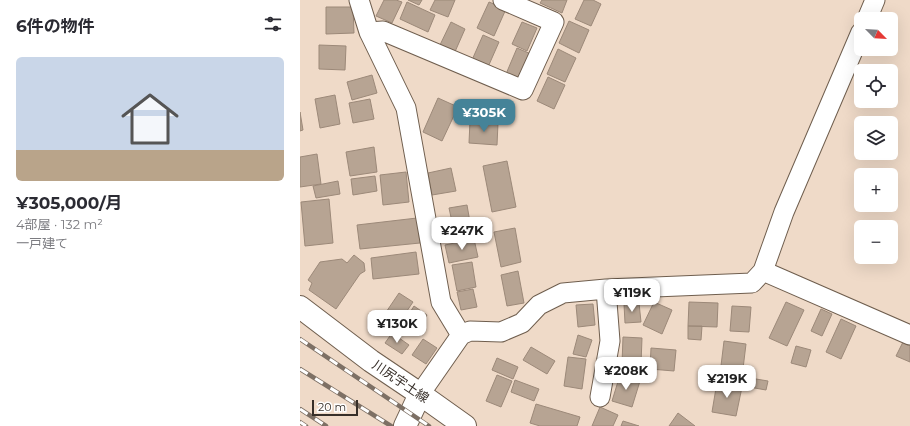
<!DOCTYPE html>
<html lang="ja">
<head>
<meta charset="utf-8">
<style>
	body { margin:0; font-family:Montserrat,"Noto Sans JP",sans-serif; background:#f2f2f3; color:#2b2b33; height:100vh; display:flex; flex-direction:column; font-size:15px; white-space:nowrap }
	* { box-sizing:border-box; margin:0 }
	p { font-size:13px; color:#7c7c81 }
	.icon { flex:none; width:22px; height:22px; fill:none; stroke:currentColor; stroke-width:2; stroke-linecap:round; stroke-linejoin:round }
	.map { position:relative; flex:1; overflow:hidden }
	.sheet { display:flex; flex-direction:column; background:#fff; width:300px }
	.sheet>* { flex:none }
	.needle { width:26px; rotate:114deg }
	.buttons { position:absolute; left:554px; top:12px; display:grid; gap:8px }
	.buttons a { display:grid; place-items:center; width:44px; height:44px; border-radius:6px; background:#fff; box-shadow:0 4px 16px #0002; font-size:20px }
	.scale { position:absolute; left:12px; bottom:10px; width:46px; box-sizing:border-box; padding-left:4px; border:2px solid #372f29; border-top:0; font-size:11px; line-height:14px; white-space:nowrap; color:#372f29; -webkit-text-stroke:3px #fff; paint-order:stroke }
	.price { position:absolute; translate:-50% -34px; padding:0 9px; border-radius:8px; background:#fff; color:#222; font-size:13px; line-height:26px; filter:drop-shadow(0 1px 2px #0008) }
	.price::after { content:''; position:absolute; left:50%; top:24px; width:12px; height:9px; margin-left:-6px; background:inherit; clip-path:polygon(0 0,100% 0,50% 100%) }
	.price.current { background:#458398; color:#fff }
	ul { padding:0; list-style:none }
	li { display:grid; align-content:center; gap:8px; height:212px; padding:0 16px }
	li span { display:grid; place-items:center; height:124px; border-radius:6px; color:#555 }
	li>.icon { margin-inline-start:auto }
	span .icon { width:72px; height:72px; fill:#fffc; stroke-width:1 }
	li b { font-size:17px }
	h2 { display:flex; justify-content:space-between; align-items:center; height:48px; padding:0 16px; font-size:17px }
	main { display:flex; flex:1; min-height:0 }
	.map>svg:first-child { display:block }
	.building { fill:#b7a493; stroke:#9c8979 }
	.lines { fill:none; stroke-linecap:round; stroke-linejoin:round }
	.minor-casing { stroke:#6f5e4e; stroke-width:21 }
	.major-casing { stroke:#6f5e4e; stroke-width:24 }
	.minor { stroke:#fff; stroke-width:19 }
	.major { stroke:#fff; stroke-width:22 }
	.rail-casing { stroke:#7d7065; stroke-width:4.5 }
	.rail { stroke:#fff; stroke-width:3; stroke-dasharray:9; stroke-linecap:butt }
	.labels { text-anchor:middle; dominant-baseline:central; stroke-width:3; stroke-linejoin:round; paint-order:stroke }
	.street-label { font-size:13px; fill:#372f29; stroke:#fff }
</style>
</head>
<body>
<main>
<section class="sheet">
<h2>6件の物件<svg class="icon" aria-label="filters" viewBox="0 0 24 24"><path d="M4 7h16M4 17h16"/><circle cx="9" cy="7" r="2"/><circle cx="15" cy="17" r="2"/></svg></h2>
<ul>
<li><span style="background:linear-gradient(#c9d6e8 75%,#b9a48a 0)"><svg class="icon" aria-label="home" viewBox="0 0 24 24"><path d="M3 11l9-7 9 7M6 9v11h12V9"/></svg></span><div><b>¥305,000/月</b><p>4部屋 · 132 m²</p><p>一戸建て</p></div></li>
</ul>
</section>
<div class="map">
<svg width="610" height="426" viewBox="0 0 610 426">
	<rect width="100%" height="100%" fill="#efdac8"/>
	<path class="building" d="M 84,0 L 96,0 L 102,2 L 92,23 L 76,16 Z
		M 108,0 L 122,0 L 119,5 Z
		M 135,0 L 155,0 L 148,17 L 130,10 Z
		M 242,0 L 267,0 L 262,13 L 240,3 Z
		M 284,0 L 293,0 L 301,4 L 291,26 L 275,19 Z
		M 107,2 L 135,15 L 128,32 L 100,19 Z
		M 189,2 L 206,9 L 194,36 L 177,28 Z
		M 26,7 L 53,7 L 54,33 L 26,34 Z
		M 269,21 L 289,30 L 279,53 L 259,43 Z
		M 151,22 L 165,29 L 154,54 L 139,47 Z
		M 222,22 L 237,28 L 227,51 L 212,44 Z
		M 183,35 L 199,42 L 188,67 L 172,60 Z
		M 19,45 L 46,46 L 45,70 L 19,69 Z
		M 217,48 L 231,54 L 219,80 L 206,74 Z
		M 258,49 L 276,58 L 265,82 L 247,74 Z
		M 72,75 L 77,93 L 52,100 L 47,82 Z
		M 248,77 L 265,85 L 254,109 L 237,101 Z
		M 35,95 L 40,124 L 20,128 L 15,99 Z
		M 138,98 L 158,107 L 142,141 L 123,132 Z
		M 70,99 L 74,119 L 53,123 L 49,103 Z
		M 0,112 L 3,130 L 0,131 Z
		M 170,121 L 198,123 L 197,145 L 169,143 Z
		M 74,147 L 77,172 L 50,176 L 46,152 Z
		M 17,154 L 21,184 L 0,187 L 0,157 Z
		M 207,161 L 216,207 L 192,212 L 183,166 Z
		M 151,168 L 156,191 L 132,195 L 128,173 Z
		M 106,172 L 109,202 L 83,205 L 80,175 Z
		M 75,176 L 77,191 L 53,195 L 51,179 Z
		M 38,181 L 40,194 L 16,198 L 13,186 Z
		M 29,199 L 33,243 L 5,246 L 1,202 Z
		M 167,205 L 171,228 L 154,231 L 149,208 Z
		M 117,218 L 120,243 L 60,249 L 57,225 Z
		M 215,228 L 221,262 L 201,267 L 194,232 Z
		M 174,239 L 178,257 L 149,263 L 145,245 Z
		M 116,252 L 119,274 L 73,279 L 71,258 Z
		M 54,255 L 64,263 L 65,271 L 60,274 L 36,309 L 9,290 L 12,283 L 8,280 L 20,262 L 42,259 L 47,263 Z
		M 172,262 L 176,287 L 157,291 L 152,265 Z
		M 218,271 L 224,303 L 207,306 L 201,275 Z
		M 173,289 L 177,307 L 161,310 L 157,292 Z
		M 99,293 L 113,302 L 92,333 L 78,324 Z
		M 354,302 L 372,310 L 362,334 L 343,325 Z
		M 389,302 L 418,303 L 417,327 L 388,326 Z
		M 486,302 L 504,310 L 487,346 L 469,338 Z
		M 339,303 L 341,322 L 325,323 L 324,304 Z
		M 293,304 L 295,325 L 278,327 L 276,305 Z
		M 114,306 L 127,315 L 116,331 L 104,322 Z
		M 432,306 L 451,307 L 449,332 L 430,331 Z
		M 521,309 L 532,314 L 522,336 L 511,331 Z
		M 541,319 L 556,326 L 541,359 L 526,352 Z
		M 388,326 L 402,326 L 401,340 L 388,339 Z
		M 92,333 L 109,345 L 102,354 L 85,343 Z
		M 278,335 L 292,340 L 286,357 L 273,354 Z
		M 323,337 L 342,338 L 341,364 L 322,364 Z
		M 605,338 L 610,341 L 610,362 L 596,356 Z
		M 123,339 L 137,348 L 126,364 L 112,355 Z
		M 424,341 L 446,344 L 442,377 L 420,374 Z
		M 496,346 L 511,350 L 506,367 L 491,363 Z
		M 231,347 L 255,361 L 247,374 L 223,360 Z
		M 351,348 L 376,350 L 374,371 L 350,369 Z
		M 268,357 L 286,359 L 282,389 L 264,386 Z
		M 197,358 L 218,367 L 213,379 L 192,370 Z
		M 197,375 L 212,381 L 201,407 L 186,401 Z
		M 320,375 L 340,381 L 332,407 L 312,401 Z
		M 450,378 L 468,381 L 466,390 L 449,387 Z
		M 215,380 L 239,389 L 234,401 L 211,392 Z
		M 417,382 L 442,387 L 436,416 L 412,412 Z
		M 236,404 L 280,417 L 277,426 L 240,426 L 230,423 Z
		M 300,407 L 318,415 L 313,426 L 292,426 Z
		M 378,413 L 395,426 L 369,426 Z
		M 323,421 L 339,426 L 321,426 Z"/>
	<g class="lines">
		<defs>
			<path id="minor" d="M 59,0 L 69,32 L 106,108 L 141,302 L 161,335
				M 567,19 L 575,0
				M 69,32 L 83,31 L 223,90 L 254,22 L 203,0
				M 463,271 L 610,335
				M 120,394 L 161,335 L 170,331 L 201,332 L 222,323 L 239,305 L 263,293 L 306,289 L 452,283 L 463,271 L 484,212 L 561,32
				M 300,397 L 310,341 L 306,289"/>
			<path id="major" d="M 0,307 L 71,361 L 120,394 L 165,426
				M 105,426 L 120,394"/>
		</defs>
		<use href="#minor" class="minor-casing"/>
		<use href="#major" class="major-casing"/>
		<use href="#minor" class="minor"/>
		<use href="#major" class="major"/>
		<defs>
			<path id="rail" d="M 0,339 L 129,426
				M 0,369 L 91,426
				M 0,409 L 26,426
				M 0,422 L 6,426"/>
		</defs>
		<use href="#rail" class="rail-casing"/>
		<use href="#rail" class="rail"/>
	</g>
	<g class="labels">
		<g class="street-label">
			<text transform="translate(101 381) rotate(34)">川尻宇土線</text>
		</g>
	</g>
</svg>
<div class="buttons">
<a><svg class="needle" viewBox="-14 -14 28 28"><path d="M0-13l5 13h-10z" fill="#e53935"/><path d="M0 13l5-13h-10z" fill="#7c7c81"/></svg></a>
<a><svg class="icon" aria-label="locate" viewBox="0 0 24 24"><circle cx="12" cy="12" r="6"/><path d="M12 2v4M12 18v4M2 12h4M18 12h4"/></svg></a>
<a><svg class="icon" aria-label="layers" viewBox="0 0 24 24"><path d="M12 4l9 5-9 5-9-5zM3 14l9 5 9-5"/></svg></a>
<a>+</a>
<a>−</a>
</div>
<div class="scale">20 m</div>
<b class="price current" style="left:184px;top:133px">¥305K</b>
<b class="price" style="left:162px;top:251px">¥247K</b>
<b class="price" style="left:332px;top:313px">¥119K</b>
<b class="price" style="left:97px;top:344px">¥130K</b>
<b class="price" style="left:326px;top:391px">¥208K</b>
<b class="price" style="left:427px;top:399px">¥219K</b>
</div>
</main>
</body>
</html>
